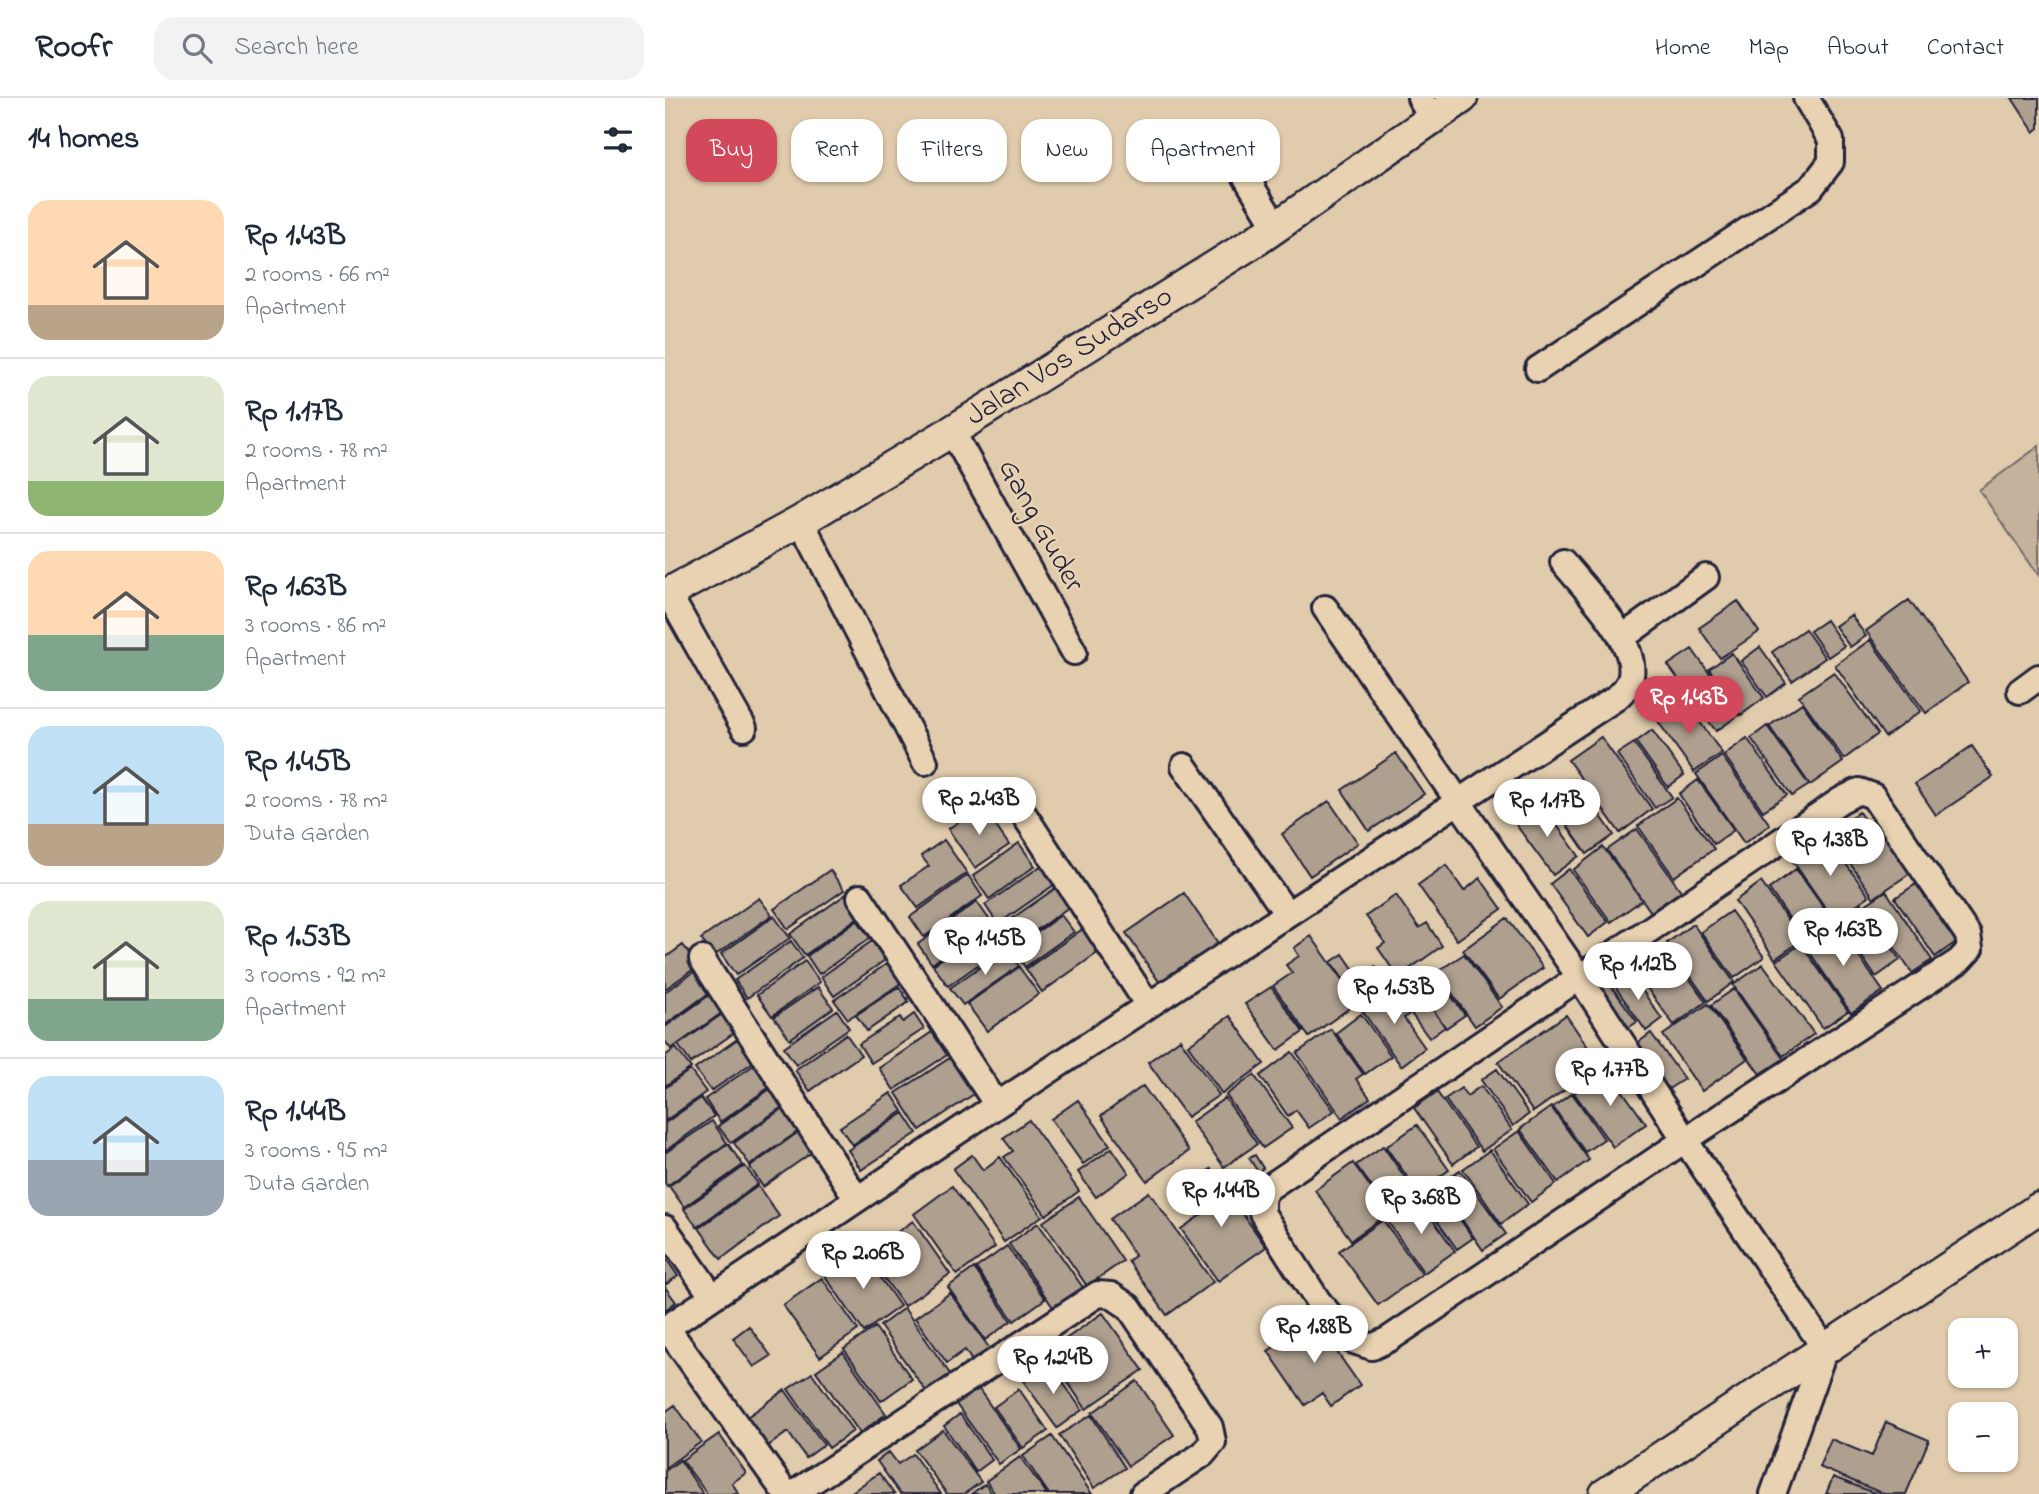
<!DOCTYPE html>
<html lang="en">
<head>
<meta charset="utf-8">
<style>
	body { margin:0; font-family:"Indie Flower",sans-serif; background:#f2f2f3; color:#1f2937; height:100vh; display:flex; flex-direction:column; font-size:26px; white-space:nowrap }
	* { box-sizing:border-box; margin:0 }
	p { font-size:23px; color:#747a83 }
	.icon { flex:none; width:38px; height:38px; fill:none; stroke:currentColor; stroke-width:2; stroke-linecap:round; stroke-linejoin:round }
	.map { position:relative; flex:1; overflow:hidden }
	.details { display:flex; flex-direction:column; background:#fff; width:665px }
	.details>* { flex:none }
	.hud { position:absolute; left:21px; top:21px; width:665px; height:63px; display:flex; gap:14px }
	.buttons { position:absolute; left:1283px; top:1220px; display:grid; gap:14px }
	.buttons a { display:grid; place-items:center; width:70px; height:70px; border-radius:14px; background:#fff; box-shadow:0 2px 5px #0004; font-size:35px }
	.price { position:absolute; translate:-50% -60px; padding:0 16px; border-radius:24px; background:#fff; color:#222; font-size:23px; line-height:46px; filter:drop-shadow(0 2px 4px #0008) }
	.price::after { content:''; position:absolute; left:50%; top:42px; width:21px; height:16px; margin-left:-10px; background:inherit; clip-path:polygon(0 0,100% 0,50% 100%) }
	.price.on { background:#d1495b; color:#fff }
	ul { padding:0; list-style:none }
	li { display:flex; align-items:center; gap:21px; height:175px; padding:0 28px }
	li+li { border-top:2px solid #e0e1e3 }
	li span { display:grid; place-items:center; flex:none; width:196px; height:140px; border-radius:21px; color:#555 }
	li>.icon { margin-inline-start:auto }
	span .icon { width:84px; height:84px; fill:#fffc; stroke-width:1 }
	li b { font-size:30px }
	h2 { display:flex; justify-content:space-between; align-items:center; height:84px; padding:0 28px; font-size:30px }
	.pill { padding:0 24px; border-radius:21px; background:#fff; box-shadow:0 2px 5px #0004; font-size:24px; line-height:63px }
	.pill.on { background:#d1495b; color:#fff }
	header { display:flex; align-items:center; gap:42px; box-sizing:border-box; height:98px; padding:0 35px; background:#fff; border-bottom:2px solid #e0e1e3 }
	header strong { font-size:33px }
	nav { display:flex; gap:38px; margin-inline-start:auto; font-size:24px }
	.search { width:490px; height:63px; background:#f2f2f3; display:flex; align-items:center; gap:18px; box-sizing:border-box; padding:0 24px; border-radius:21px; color:#747a83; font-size:26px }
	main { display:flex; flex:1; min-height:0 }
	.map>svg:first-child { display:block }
	.green { fill:#c4b29c; stroke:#736a6c; stroke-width:2 }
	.building { fill:#ae9f8e; stroke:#22223b; stroke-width:2 }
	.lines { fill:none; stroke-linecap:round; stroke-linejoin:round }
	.minor-casing { stroke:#22223b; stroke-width:30 }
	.tertiary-casing { stroke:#22223b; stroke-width:35 }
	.minor { stroke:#e8d2b1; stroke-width:24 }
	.tertiary { stroke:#e8d2b1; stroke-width:30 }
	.labels { text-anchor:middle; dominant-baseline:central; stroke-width:5; stroke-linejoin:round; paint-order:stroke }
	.street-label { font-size:30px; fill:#22223b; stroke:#e8d2b1 }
</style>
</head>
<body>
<header>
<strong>Roofr</strong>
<div class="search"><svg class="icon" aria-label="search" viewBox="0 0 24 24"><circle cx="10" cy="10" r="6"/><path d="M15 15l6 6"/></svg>Search here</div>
<nav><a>Home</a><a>Map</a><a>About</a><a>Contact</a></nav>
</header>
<main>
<section class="details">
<h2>14 homes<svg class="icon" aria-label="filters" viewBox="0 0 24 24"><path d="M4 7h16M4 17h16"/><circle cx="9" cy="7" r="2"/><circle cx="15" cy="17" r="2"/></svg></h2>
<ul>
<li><span style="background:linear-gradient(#ffd9b3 75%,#b9a48a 0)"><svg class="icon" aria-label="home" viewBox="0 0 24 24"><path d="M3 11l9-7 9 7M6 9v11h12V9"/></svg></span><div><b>Rp 1.43B</b><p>2 rooms · 66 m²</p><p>Apartment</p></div></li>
<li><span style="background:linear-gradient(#dfe7d0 75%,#8fb573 0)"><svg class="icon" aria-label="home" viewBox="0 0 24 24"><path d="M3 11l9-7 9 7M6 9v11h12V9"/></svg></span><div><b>Rp 1.17B</b><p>2 rooms · 78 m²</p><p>Apartment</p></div></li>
<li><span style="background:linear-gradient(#ffd9b3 60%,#7fa58c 0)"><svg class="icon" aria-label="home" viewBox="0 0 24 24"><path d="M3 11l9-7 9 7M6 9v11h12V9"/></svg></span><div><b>Rp 1.63B</b><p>3 rooms · 86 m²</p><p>Apartment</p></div></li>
<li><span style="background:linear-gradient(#bfe0f5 70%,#b9a48a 0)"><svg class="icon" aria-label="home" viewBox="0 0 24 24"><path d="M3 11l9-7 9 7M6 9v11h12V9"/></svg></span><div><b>Rp 1.45B</b><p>2 rooms · 78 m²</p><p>Duta Garden</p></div></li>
<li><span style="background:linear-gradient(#dfe7d0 70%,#7fa58c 0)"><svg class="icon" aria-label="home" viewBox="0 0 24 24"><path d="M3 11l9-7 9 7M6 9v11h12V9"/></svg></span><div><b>Rp 1.53B</b><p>3 rooms · 92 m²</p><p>Apartment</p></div></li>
<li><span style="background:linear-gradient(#bfe0f5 60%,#9aa5b1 0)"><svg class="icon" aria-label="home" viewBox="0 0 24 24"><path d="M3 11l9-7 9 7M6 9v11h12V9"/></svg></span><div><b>Rp 1.44B</b><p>3 rooms · 95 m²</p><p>Duta Garden</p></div></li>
</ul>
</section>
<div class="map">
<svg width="1374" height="1396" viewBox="0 0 1374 1396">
	<rect width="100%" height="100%" fill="#e0cbac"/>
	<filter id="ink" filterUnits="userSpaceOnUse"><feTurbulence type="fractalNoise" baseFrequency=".0143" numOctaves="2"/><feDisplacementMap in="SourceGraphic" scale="14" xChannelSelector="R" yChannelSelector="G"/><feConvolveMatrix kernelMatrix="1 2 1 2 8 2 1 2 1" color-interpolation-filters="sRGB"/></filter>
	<g filter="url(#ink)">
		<path class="green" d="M 1374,348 L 1374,478 L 1314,392 Z"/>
		<path class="building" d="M 1347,0 L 1374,0 L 1374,30 L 1369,34 Z
			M 1244,502 L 1303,584 L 1261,615 L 1201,533 Z
			M 1073,503 L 1094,534 L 1055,560 L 1034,530 Z
			M 1186,517 L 1201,538 L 1185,549 L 1170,528 Z
			M 1161,522 L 1179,548 L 1163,559 L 1145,533 Z
			M 1140,531 L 1160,560 L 1127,583 L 1107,554 Z
			M 1205,542 L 1256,613 L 1220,639 L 1170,567 Z
			M 1095,549 L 1121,585 L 1102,599 L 1076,563 Z
			M 1027,551 L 1074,617 L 1051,633 L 1003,567 Z
			M 1067,555 L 1099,600 L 1076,617 L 1044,571 Z
			M 1169,574 L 1213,636 L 1179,661 L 1134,598 Z
			M 1019,602 L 1057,655 L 1029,674 L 992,622 Z
			M 1137,605 L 1178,664 L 1145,687 L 1104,628 Z
			M 1102,628 L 1144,687 L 1127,698 L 1086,640 Z
			M 987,632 L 1019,677 L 1003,689 L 971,644 Z
			M 936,639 L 987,711 L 955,735 L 903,662 Z
			M 1082,640 L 1122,697 L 1098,713 L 1059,657 Z
			M 969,645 L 1007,699 L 990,710 L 952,656 Z
			M 1307,648 L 1328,679 L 1271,717 L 1250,686 Z
			M 731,655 L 759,696 L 704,733 L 677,692 Z
			M 1057,658 L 1105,727 L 1079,745 L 1031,676 Z
			M 910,681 L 949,737 L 922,756 L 883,700 Z
			M 1033,682 L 1069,732 L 1049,746 L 1014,696 Z
			M 1012,700 L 1049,751 L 1009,779 L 973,728 Z
			M 664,703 L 693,745 L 645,778 L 617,736 Z
			M 876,705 L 914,758 L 888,777 L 849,724 Z
			M 317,708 L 344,747 L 310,770 L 283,731 Z
			M 1194,714 L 1213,742 L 1228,731 L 1254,769 L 1209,800 L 1164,735 Z
			M 972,731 L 1016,793 L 986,814 L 942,752 Z
			M 1161,738 L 1204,798 L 1169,822 L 1127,762 Z
			M 279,742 L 302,775 L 253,810 L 236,787 L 264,768 L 256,758 Z
			M 354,745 L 370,768 L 324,801 L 308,778 Z
			M 938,749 L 977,802 L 946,824 L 908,772 Z
			M 383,763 L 396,782 L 333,826 L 320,807 Z
			M 781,767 L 799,793 L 815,780 L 837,811 L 792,842 L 753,787 Z
			M 904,771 L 943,824 L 923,839 L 885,786 Z
			M 1131,771 L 1168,823 L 1140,843 L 1104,791 Z
			M 165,772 L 179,792 L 123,831 L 109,811 Z
			M 303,777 L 317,798 L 259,839 L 245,819 Z
			M 1096,784 L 1137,842 L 1110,861 L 1070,803 Z
			M 398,785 L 411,804 L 346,850 L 332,831 Z
			M 1251,786 L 1291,844 L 1270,859 L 1230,800 Z
			M 1221,793 L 1267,862 L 1247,875 L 1200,807 Z
			M 519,795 L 555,848 L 497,888 L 461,835 Z
			M 180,797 L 195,818 L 140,857 L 125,836 Z
			M 731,797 L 754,830 L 762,825 L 777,848 L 733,879 L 713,850 L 720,845 L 701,818 Z
			M 94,800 L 107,817 L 49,858 L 36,841 Z
			M 312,804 L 326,824 L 267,866 L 253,846 Z
			M 1196,805 L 1235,862 L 1211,879 L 1171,822 Z
			M 1066,813 L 1099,859 L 1069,880 L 1036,834 Z
			M 396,817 L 409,834 L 360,869 L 347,852 Z
			M 109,818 L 125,840 L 71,877 L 56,856 Z
			M 842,820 L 878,870 L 834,901 L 798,852 Z
			M 192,822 L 205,840 L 154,876 L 142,858 Z
			M 1170,825 L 1218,893 L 1186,915 L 1139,846 Z
			M 1028,826 L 1069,884 L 1043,903 L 1002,845 Z
			M 326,827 L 341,847 L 283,888 L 268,867 Z
			M 422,828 L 438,851 L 377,894 L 361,871 Z
			M 646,838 L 693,904 L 644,939 L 608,888 L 627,875 L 621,867 L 634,858 L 629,850 Z
			M 126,843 L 138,860 L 82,900 L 70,882 Z
			M 207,843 L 220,862 L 169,898 L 156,879 Z
			M 1136,846 L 1183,913 L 1158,930 L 1111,863 Z
			M 18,847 L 33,868 L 0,891 L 0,860 Z
			M 342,850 L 354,868 L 298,907 L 285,890 Z
			M 1004,852 L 1041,904 L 1009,927 L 971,875 Z
			M 678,856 L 694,879 L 710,868 L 724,887 L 696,906 L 666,864 Z
			M 799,856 L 837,909 L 810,928 L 772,874 Z
			M 140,863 L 155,884 L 107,918 L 92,897 Z
			M 223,865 L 236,885 L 183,921 L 169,902 Z
			M 1098,866 L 1149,936 L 1118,958 L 1068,887 Z
			M 354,869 L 374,896 L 322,933 L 302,906 Z
			M 766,870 L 800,917 L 781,930 L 748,883 Z
			M 33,871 L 48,892 L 0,927 L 0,894 Z
			M 965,875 L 997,921 L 981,933 L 949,887 Z
			M 939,878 L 972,924 L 955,935 L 925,888 Z
			M 748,884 L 780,929 L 764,940 L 731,895 Z
			M 153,889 L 168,910 L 125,941 L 109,919 Z
			M 234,889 L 244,904 L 202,933 L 191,917 Z
			M 606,889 L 638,934 L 613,952 L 580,906 Z
			M 726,890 L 744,916 L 739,920 L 760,950 L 736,968 L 696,911 Z
			M 1069,891 L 1120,963 L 1097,979 L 1046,907 Z
			M 46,896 L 58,914 L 6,951 L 0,943 L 0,929 Z
			M 1043,906 L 1082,961 L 1037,993 L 998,937 Z
			M 63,912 L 76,930 L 26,965 L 13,947 Z
			M 172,912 L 184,930 L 131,967 L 119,949 Z
			M 249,916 L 259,931 L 206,965 L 194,946 L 235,919 L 238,924 Z
			M 696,916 L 726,958 L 700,976 L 671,935 Z
			M 901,917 L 935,967 L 868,1014 L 833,964 Z
			M 565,918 L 599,966 L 557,996 L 523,947 Z
			M 666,931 L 698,976 L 691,981 L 705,1000 L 677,1020 L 632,955 Z
			M 267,934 L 282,957 L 229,992 L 214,970 Z
			M 81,935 L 97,958 L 46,993 L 30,971 Z
			M 986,935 L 1019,981 L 1002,992 L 970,947 Z
			M 181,936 L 196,957 L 145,993 L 130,972 Z
			M 515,941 L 554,997 L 522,1019 L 483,964 Z
			M 11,950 L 26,970 L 0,988 L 0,958 Z
			M 627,954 L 669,1013 L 644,1030 L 631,1012 L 623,1018 L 595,978 Z
			M 291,956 L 315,992 L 255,1032 L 231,995 Z
			M 96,962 L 112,984 L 55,1024 L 40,1001 Z
			M 832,971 L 864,1016 L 848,1028 L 816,982 Z
			M 942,971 L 981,1026 L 948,1049 L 909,995 Z
			M 25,972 L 41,994 L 0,1023 L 0,990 Z
			M 589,977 L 627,1030 L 598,1050 L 561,997 Z
			M 112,986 L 124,1004 L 66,1045 L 53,1028 Z
			M 478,988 L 524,1053 L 482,1083 L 436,1018 Z
			M 816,988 L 847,1032 L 817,1053 L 780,1001 L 796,990 L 802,998 Z
			M 772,994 L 811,1049 L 788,1066 L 749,1010 Z
			M 226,995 L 238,1013 L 187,1047 L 175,1029 Z
			M 907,995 L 939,1041 L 920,1054 L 888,1009 Z
			M 36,1000 L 49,1018 L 0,1053 L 0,1025 Z
			M 560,1000 L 592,1046 L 559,1069 L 526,1024 Z
			M 413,1002 L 445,1047 L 418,1066 L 386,1021 Z
			M 122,1007 L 138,1030 L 85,1067 L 69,1045 Z
			M 886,1009 L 924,1062 L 893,1084 L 855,1031 Z
			M 239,1015 L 252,1035 L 196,1072 L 183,1052 Z
			M 364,1022 L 414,1093 L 381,1117 L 339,1059 L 348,1053 L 338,1040 Z
			M 47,1023 L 62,1045 L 2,1088 L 0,1085 L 0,1055 Z
			M 752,1027 L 784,1072 L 753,1094 L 721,1049 Z
			M 139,1030 L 153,1050 L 98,1089 L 85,1069 Z
			M 854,1033 L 891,1086 L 866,1104 L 828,1051 Z
			M 63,1046 L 78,1067 L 19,1109 L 4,1088 Z
			M 718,1048 L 750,1094 L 724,1112 L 691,1067 Z
			M 447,1050 L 464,1075 L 431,1099 L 413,1074 Z
			M 825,1052 L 863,1106 L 836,1126 L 798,1071 Z
			M 307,1057 L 318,1072 L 335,1059 L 377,1118 L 339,1144 L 288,1071 Z
			M 590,1057 L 598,1070 L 593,1074 L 584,1060 Z
			M 688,1065 L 724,1115 L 686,1142 L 650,1092 Z
			M 80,1068 L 93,1086 L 32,1129 L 19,1111 Z
			M 546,1071 L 601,1149 L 553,1183 L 516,1131 L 543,1112 L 525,1086 Z
			M 795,1072 L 841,1136 L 818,1152 L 773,1087 Z
			M 93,1088 L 114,1118 L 56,1161 L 34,1130 Z
			M 287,1088 L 330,1149 L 292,1177 L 249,1116 Z
			M 484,1094 L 548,1184 L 502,1217 L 463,1163 L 470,1158 L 445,1121 Z
			M 776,1094 L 808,1140 L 792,1151 L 760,1106 Z
			M 414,1099 L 458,1163 L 422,1188 L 378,1124 Z
			M 754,1102 L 790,1153 L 759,1175 L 723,1124 Z
			M 718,1122 L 757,1176 L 713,1207 L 674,1153 Z
			M 248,1123 L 285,1176 L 239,1208 L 217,1177 L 235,1164 L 220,1143 Z
			M 373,1125 L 419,1191 L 390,1212 L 344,1146 Z
			M 342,1148 L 380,1201 L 349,1223 L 311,1170 Z
			M 196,1152 L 235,1208 L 199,1234 L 160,1178 Z
			M 0,1159 L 13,1178 L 0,1187 Z
			M 309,1170 L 346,1223 L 320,1242 L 283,1189 Z
			M 157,1180 L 193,1232 L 155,1259 L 118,1207 Z
			M 0,1189 L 11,1204 L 0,1212 Z
			M 285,1195 L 325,1251 L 307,1263 L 300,1252 L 282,1265 L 250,1220 Z
			M 239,1210 L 285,1276 L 261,1293 L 215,1228 Z
			M 438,1215 L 478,1272 L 421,1311 L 382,1254 Z
			M 649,1221 L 695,1287 L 666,1308 L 657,1295 L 640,1307 L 603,1253 Z
			M 84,1228 L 106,1258 L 89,1269 L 68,1240 Z
			M 210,1229 L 247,1281 L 216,1303 L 179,1251 Z
			M 178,1254 L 221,1316 L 195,1335 L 151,1273 Z
			M 385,1266 L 417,1312 L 392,1330 L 359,1284 Z
			M 147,1275 L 188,1333 L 164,1350 L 123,1291 Z
			M 472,1283 L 509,1337 L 463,1368 L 427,1315 Z
			M 313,1290 L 356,1351 L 334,1366 L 291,1306 Z
			M 354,1291 L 383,1333 L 358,1350 L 329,1309 Z
			M 120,1292 L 159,1347 L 141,1360 L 123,1334 L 103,1348 L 82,1319 Z
			M 10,1307 L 36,1344 L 0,1370 L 0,1314 Z
			M 295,1316 L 327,1362 L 311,1374 L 279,1328 Z
			M 426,1317 L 460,1370 L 429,1390 L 394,1337 Z
			M 1221,1324 L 1264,1342 L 1241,1396 L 1219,1396 L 1154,1369 L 1166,1341 L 1207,1358 Z
			M 278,1332 L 316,1384 L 299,1396 L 282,1396 L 250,1352 Z
			M 54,1336 L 81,1375 L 67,1385 L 74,1396 L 42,1396 L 17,1362 Z
			M 387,1338 L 427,1396 L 384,1396 L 358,1358 Z
			M 224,1354 L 233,1366 L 248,1356 L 276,1396 L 235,1396 L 212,1363 Z
			M 355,1359 L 382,1396 L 330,1396 L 321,1383 Z
			M 15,1362 L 38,1396 L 0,1396 L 0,1373 Z
			M 214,1375 L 229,1396 L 184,1396 Z
			M 1168,1379 L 1212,1396 L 1161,1396 Z
			M 320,1386 L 327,1396 L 306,1396 Z"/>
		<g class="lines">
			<defs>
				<path id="minor" d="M 755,0 L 767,21
					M 564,51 L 611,129
					M 873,271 L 1146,90 L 1166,64 L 1166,42 L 1141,0
					M 287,333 L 409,554
					M 136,423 L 260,664
					M 3,495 L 79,630
					M 660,510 L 915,880 L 1020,1042 L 1160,1251 L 1108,1396
					M 958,539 L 1041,479
					M 1355,593 L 1374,579
					M 519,668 L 622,816
					M 1194,693 L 1208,698 L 1303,837 L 1305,851 L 1294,863 L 1020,1042 L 724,1241 L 707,1249 L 686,1242 L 653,1203 L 597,1115 L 597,1099 L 603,1090 L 1176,702 Z
					M 354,709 L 483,907
					M 195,799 L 332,1007
					M 37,861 L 192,1101
					M 0,1130 L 47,1198
					M 2,1230 L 121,1396
					M 0,1231 L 332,1007 L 951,600 C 957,595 965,586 966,578 C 972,541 920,492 898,464
					M 128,1396 L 433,1196 L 446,1197 L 464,1209 L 545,1329 L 548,1344 L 538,1356 L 478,1396"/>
				<path id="tertiary" d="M 0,497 L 136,423 L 287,333 L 592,142 L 797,0
					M 940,1396 L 1374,1110"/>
			</defs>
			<use href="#minor" class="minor-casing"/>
			<use href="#tertiary" class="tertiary-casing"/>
			<use href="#minor" class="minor"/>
			<use href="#tertiary" class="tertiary"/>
		</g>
	</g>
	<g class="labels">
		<g class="street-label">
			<text transform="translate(405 259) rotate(-32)">Jalan Vos Sudarso</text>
			<text transform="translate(375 428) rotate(61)">Gang Guder</text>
		</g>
	</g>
</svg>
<div class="buttons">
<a>+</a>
<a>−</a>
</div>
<b class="price on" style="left:1024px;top:638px">Rp 1.43B</b>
<b class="price" style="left:314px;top:739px">Rp 2.43B</b>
<b class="price" style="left:882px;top:741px">Rp 1.17B</b>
<b class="price" style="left:1165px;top:780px">Rp 1.38B</b>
<b class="price" style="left:1178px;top:870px">Rp 1.63B</b>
<b class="price" style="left:320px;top:879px">Rp 1.45B</b>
<b class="price" style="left:973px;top:904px">Rp 1.12B</b>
<b class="price" style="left:729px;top:928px">Rp 1.53B</b>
<b class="price" style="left:945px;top:1010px">Rp 1.77B</b>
<b class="price" style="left:556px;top:1131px">Rp 1.44B</b>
<b class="price" style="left:756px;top:1138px">Rp 3.68B</b>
<b class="price" style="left:198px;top:1193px">Rp 2.06B</b>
<b class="price" style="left:649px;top:1267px">Rp 1.88B</b>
<b class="price" style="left:388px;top:1298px">Rp 1.24B</b>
<div class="hud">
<a class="pill on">Buy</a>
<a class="pill">Rent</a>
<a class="pill">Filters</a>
<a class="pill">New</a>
<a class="pill">Apartment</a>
</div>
</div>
</main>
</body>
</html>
